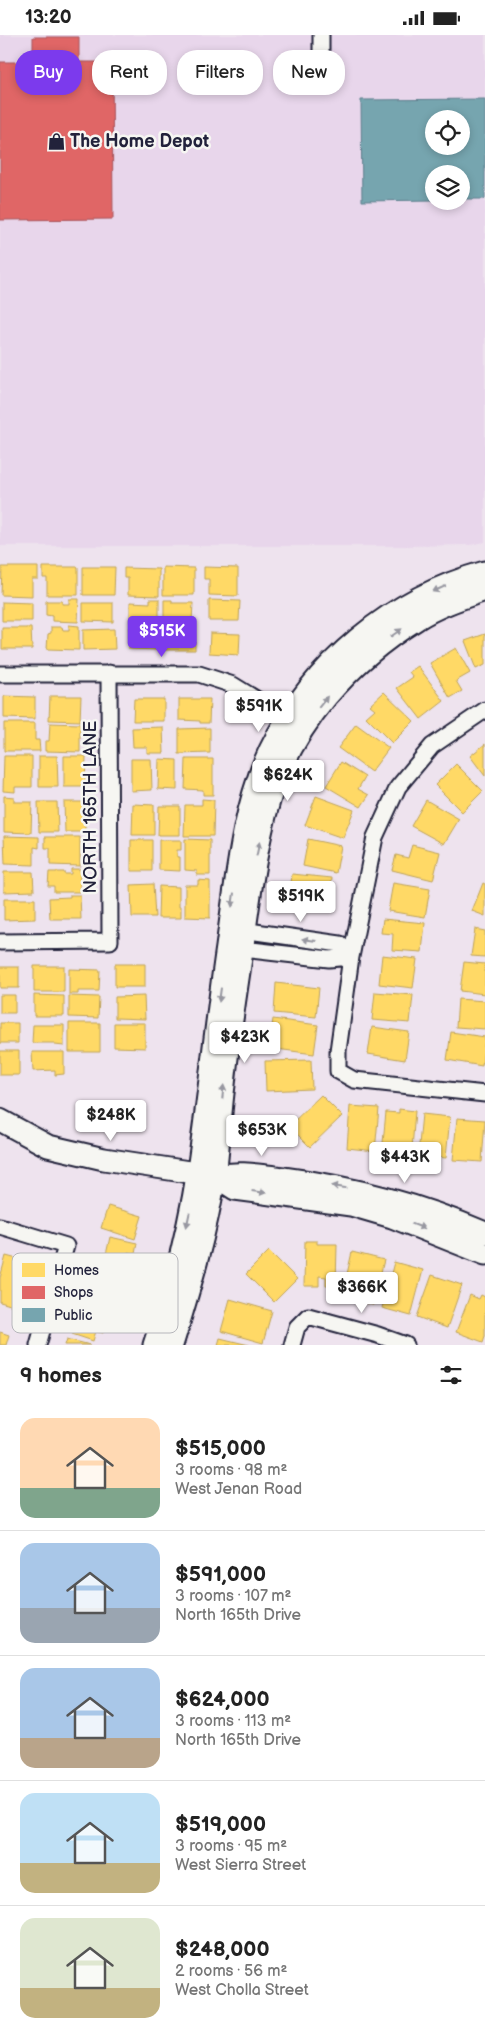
<!DOCTYPE html>
<html lang="en">
<head>
<meta charset="utf-8">
<style>
	body { margin:0; font-family:"Balsamiq Sans",sans-serif; background:#f6f6f6; color:#222; height:100vh; display:flex; flex-direction:column; font-size:19px; white-space:nowrap }
	* { box-sizing:border-box; margin:0 }
	p { font-size:16px; color:#767676 }
	.icon { flex:none; width:28px; height:28px; fill:none; stroke:currentColor; stroke-width:2; stroke-linecap:round; stroke-linejoin:round }
	.map { position:relative; height:1310px; overflow:hidden }
	.side { display:flex; flex-direction:column; background:#fff; flex:1 }
	.side>* { flex:none }
	.guide { position:absolute; left:15px; top:15px; width:455px; height:45px; display:flex; gap:10px }
	.controls { position:absolute; left:425px; top:75px; display:grid; gap:10px }
	.controls a { display:grid; place-items:center; width:45px; height:45px; border-radius:50%; background:#fff; box-shadow:0 2px 8px #0003; font-size:25px }
	.price { position:absolute; translate:-50% -42px; padding:0 11px; border-radius:5px; background:#fff; color:#222; font-size:16px; line-height:32px; filter:drop-shadow(0 1px 2px #0008) }
	.price::after { content:''; position:absolute; left:50%; top:30px; width:15px; height:11px; margin-left:-8px; background:inherit; clip-path:polygon(0 0,100% 0,50% 100%) }
	.price.selected { background:#7c3aed; color:#fff }
	ul { padding:0; list-style:none }
	li { display:flex; align-items:center; gap:15px; height:125px; padding:0 20px }
	li+li { border-top:1px solid #e0e0e0 }
	li span { display:grid; place-items:center; flex:none; width:140px; height:100px; border-radius:15px; color:#555 }
	li>.icon { margin-inline-start:auto }
	span .icon { width:60px; height:60px; fill:#fffc; stroke-width:1 }
	li b { font-size:21px }
	h2 { display:flex; justify-content:space-between; align-items:center; height:60px; padding:0 20px; font-size:21px }
	.pill { padding:0 18px; border-radius:20px; background:#fff; box-shadow:0 2px 8px #0003; font-size:18px; line-height:45px }
	.pill.selected { background:#7c3aed; color:#fff }
	.status { display:flex; justify-content:space-between; align-items:center; height:35px; padding:0 25px; background:#fff; direction:ltr }
	.status svg { height:14px; fill:currentColor }
	.map>svg:first-child { display:block }
	.built { fill:#e8d6eb; fill-rule:evenodd }
	.homes { fill:#ffd966; stroke:#bda259 }
	.shops { fill:#e06666; stroke:#a75259 }
	.public { fill:#76a5af; stroke:#5d7e8c; fill-rule:evenodd }
	.lines { fill:none; stroke-linecap:round; stroke-linejoin:round }
	.street-casing { stroke:#22223b; stroke-width:19 }
	.secondary-casing { stroke:#22223b; stroke-width:25 }
	.street { stroke:#f6f6f2; stroke-width:15 }
	.secondary { stroke:#f6f6f2; stroke-width:21 }
	.oneway { fill:#9797a0 }
	.labels { text-anchor:middle; dominant-baseline:central; stroke-width:5; stroke-linejoin:round; paint-order:stroke }
	.poi-label { font-size:18px; font-weight:bold; fill:#22223b; stroke:#f6f6f2; text-anchor:start }
	.street-label { font-size:18px; fill:#22223b; stroke:#f6f6f2 }
	.key { fill:#f6f6f2; stroke:#b6b6bb; stroke-width:1 }
	.key-label { font-size:14px; fill:#22223b }
</style>
</head>
<body>
<div class="status"><b>13:20</b><svg viewBox="0 0 49 12"><path d="M0 12V9h3v3zM5 12V6h3v6zM10 12V3h3v9zM15 12V0h3v12zM26 1h20v11H26zM47 4h2v5h-2z"/></svg></div>
<div class="map">
<svg width="485" height="1310" viewBox="0 0 485 1310">
	<rect width="100%" height="100%" fill="#eee3ee"/>
	<filter id="ink" filterUnits="userSpaceOnUse"><feTurbulence type="fractalNoise" baseFrequency=".02" numOctaves="2"/><feDisplacementMap in="SourceGraphic" scale="10" xChannelSelector="R" yChannelSelector="G"/><feConvolveMatrix kernelMatrix="1 2 1 2 8 2 1 2 1" color-interpolation-filters="sRGB"/></filter>
	<g filter="url(#ink)">
		<path class="built" d="M 0,0 L 485,0 L 485,507 L 470,510 L 404,511 L 0,511 ZM 434,84 L 461,84 L 461,111 L 434,111 ZM 434,139 L 461,139 L 461,166 L 434,166 Z"/>
		<path class="homes" d="M 2,532 L 38,532 L 38,544 L 32,544 L 32,561 L 1,560 Z
			M 43,532 L 78,532 L 78,560 L 47,560 L 47,543 L 43,543 Z
			M 83,532 L 115,532 L 114,560 L 83,560 Z
			M 163,532 L 194,533 L 194,560 L 163,560 Z
			M 204,532 L 238,533 L 238,561 L 209,560 L 209,544 L 204,544 Z
			M 124,533 L 159,534 L 159,561 L 128,560 L 128,543 L 124,543 Z
			M 69,564 L 79,564 L 78,587 L 52,586 L 52,581 L 46,580 L 46,566 L 62,566 L 62,569 L 69,569 Z
			M 150,564 L 159,564 L 159,588 L 130,587 L 130,567 L 150,568 Z
			M 164,565 L 172,565 L 172,568 L 193,568 L 192,587 L 164,586 Z
			M 209,565 L 240,566 L 239,586 L 209,586 Z
			M 2,567 L 32,568 L 32,586 L 2,586 Z
			M 83,568 L 113,568 L 113,587 L 83,586 Z
			M 69,590 L 79,591 L 79,615 L 47,614 L 48,599 L 51,598 L 51,592 L 62,592 L 63,595 L 69,595 Z
			M 150,591 L 159,591 L 159,615 L 129,614 L 129,593 L 150,593 Z
			M 2,593 L 31,593 L 32,614 L 2,614 Z
			M 114,594 L 115,614 L 83,615 L 83,595 Z
			M 164,594 L 195,595 L 195,615 L 163,615 Z
			M 210,598 L 240,599 L 239,620 L 209,618 Z
			M 485,599 L 485,630 L 476,634 L 465,606 Z
			M 456,613 L 470,638 L 456,646 L 462,656 L 450,663 L 430,628 Z
			M 418,631 L 444,666 L 421,684 L 397,653 L 413,642 L 409,637 Z
			M 384,657 L 414,686 L 392,708 L 366,682 L 375,674 L 370,670 Z
			M 4,661 L 35,662 L 35,684 L 4,683 Z
			M 50,661 L 81,661 L 80,686 L 49,685 Z
			M 134,664 L 164,664 L 164,686 L 133,686 Z
			M 179,664 L 210,664 L 209,688 L 200,688 L 200,686 L 179,685 Z
			M 4,688 L 35,688 L 35,705 L 39,705 L 40,716 L 4,716 Z
			M 50,688 L 80,689 L 80,717 L 45,716 L 45,706 L 49,706 Z
			M 356,689 L 389,713 L 371,737 L 338,713 Z
			M 163,692 L 164,718 L 147,718 L 147,712 L 133,712 L 132,693 Z
			M 210,693 L 210,718 L 179,719 L 179,694 Z
			M 485,709 L 485,741 L 470,721 Z
			M 4,721 L 32,721 L 32,752 L 15,752 L 15,757 L 3,756 Z
			M 39,721 L 57,721 L 58,752 L 39,752 Z
			M 64,721 L 86,721 L 85,752 L 64,752 Z
			M 131,724 L 151,724 L 152,755 L 131,756 Z
			M 159,724 L 177,725 L 177,755 L 158,754 Z
			M 186,724 L 213,724 L 213,760 L 203,760 L 203,755 L 185,754 Z
			M 341,727 L 365,742 L 358,754 L 369,760 L 361,772 L 326,751 Z
			M 456,729 L 483,756 L 462,777 L 435,750 Z
			M 4,761 L 14,762 L 14,767 L 32,767 L 31,798 L 4,797 Z
			M 316,761 L 354,775 L 343,803 L 305,790 Z
			M 202,764 L 214,765 L 213,801 L 184,801 L 185,770 L 202,770 Z
			M 426,765 L 459,784 L 444,809 L 411,791 Z
			M 38,767 L 57,767 L 58,797 L 39,797 Z
			M 64,767 L 85,767 L 85,797 L 65,797 Z
			M 133,769 L 154,770 L 154,800 L 132,800 Z
			M 159,771 L 180,771 L 180,800 L 158,800 Z
			M 4,801 L 39,802 L 39,813 L 34,812 L 34,830 L 5,829 Z
			M 45,802 L 80,802 L 80,831 L 50,830 L 50,813 L 45,813 Z
			M 185,804 L 210,805 L 210,840 L 197,840 L 197,836 L 185,835 Z
			M 308,804 L 341,811 L 336,838 L 303,831 Z
			M 131,805 L 152,805 L 152,836 L 131,836 Z
			M 159,805 L 181,805 L 181,815 L 177,815 L 177,822 L 180,822 L 180,836 L 159,835 Z
			M 412,810 L 440,817 L 433,845 L 392,835 L 396,820 L 408,823 Z
			M 71,834 L 80,834 L 80,857 L 54,857 L 54,851 L 48,851 L 49,837 L 64,837 L 64,839 L 71,839 Z
			M 4,837 L 33,837 L 34,856 L 4,857 Z
			M 292,839 L 332,843 L 328,872 L 289,867 Z
			M 198,845 L 210,846 L 210,883 L 185,882 L 185,850 L 198,850 Z
			M 393,848 L 430,854 L 425,882 L 388,876 Z
			M 483,848 L 485,849 L 485,881 L 472,876 Z
			M 153,849 L 155,882 L 132,882 L 131,850 Z
			M 159,851 L 179,852 L 179,872 L 181,872 L 181,883 L 158,883 Z
			M 70,860 L 80,860 L 81,884 L 50,884 L 49,863 L 70,862 Z
			M 4,864 L 35,864 L 35,884 L 4,885 Z
			M 383,884 L 425,888 L 422,917 L 392,915 L 393,899 L 381,898 Z
			M 475,894 L 485,896 L 485,922 L 471,921 Z
			M 382,920 L 417,924 L 413,953 L 379,949 Z
			M 464,927 L 485,929 L 485,959 L 460,956 Z
			M 115,929 L 145,929 L 145,952 L 115,952 Z
			M 34,931 L 64,931 L 64,957 L 34,957 Z
			M 0,932 L 19,932 L 19,953 L 0,953 Z
			M 69,934 L 100,935 L 99,956 L 78,956 L 78,959 L 69,959 Z
			M 276,948 L 319,953 L 316,982 L 274,978 Z
			M 375,957 L 413,960 L 410,988 L 372,985 Z
			M 0,960 L 15,960 L 15,978 L 0,978 Z
			M 34,960 L 64,961 L 64,981 L 34,981 Z
			M 69,961 L 99,962 L 98,983 L 69,982 Z
			M 144,961 L 145,984 L 115,983 L 115,962 Z
			M 458,964 L 485,966 L 485,994 L 456,992 Z
			M 273,984 L 318,990 L 314,1019 L 269,1013 Z
			M 0,988 L 18,988 L 18,1008 L 0,1008 Z
			M 69,988 L 100,988 L 100,1017 L 69,1017 Z
			M 114,988 L 145,988 L 145,1013 L 114,1012 Z
			M 33,990 L 64,990 L 64,1011 L 55,1010 L 55,1008 L 32,1008 Z
			M 372,992 L 409,997 L 405,1025 L 368,1019 Z
			M 451,997 L 485,1002 L 482,1031 L 447,1025 Z
			M 0,1016 L 19,1016 L 19,1040 L 0,1040 Z
			M 32,1017 L 64,1017 L 64,1039 L 55,1040 L 55,1035 L 33,1036 Z
			M 311,1025 L 312,1054 L 266,1056 L 265,1026 Z
			M 321,1060 L 342,1081 L 310,1112 L 289,1091 Z
			M 350,1071 L 379,1073 L 375,1116 L 347,1113 Z
			M 399,1074 L 415,1076 L 412,1114 L 401,1113 L 401,1120 L 382,1118 L 386,1077 L 399,1078 Z
			M 422,1079 L 450,1082 L 446,1123 L 418,1120 Z
			M 457,1083 L 485,1085 L 482,1127 L 453,1125 Z
			M 108,1171 L 142,1181 L 135,1204 L 101,1193 Z
			M 110,1202 L 137,1208 L 135,1219 L 128,1217 L 126,1228 L 105,1224 Z
			M 305,1206 L 317,1206 L 317,1209 L 337,1209 L 336,1251 L 326,1251 L 326,1242 L 319,1241 L 319,1251 L 304,1251 Z
			M 269,1216 L 297,1244 L 274,1267 L 246,1239 Z
			M 352,1217 L 384,1225 L 373,1270 L 342,1261 Z
			M 6,1221 L 29,1227 L 17,1272 L 0,1267 L 0,1243 Z
			M 394,1227 L 423,1235 L 411,1281 L 382,1273 Z
			M 432,1240 L 462,1250 L 447,1293 L 417,1282 Z
			M 470,1260 L 479,1264 L 481,1260 L 485,1262 L 485,1301 L 483,1307 L 456,1297 Z
			M 230,1264 L 272,1276 L 263,1308 L 221,1296 Z
			M 83,1280 L 106,1287 L 103,1298 L 96,1296 L 93,1306 L 72,1299 L 77,1281 L 82,1283 Z
			M 0,1297 L 9,1300 L 6,1310 L 0,1310 Z
			M 220,1303 L 249,1310 L 218,1310 Z
			M 67,1304 L 90,1310 L 65,1310 Z"/>
		<path class="shops" d="M 33,2 L 79,2 L 79,27 L 112,27 L 113,184 L 0,185 L 0,27 L 33,27 Z"/>
		<path class="public" d="M 485,64 L 485,164 L 461,164 L 461,139 L 434,139 L 434,165 L 362,166 L 361,65 ZM 434,84 L 461,84 L 461,111 L 434,111 Z"/>
		<g class="lines">
			<defs>
				<path id="street" d="M 321,28 L 321,0
					M 0,639 L 199,639 L 233,650 L 295,688
					M 485,675 L 432,711 L 398,752 L 375,802 L 351,922 L 338,1016 L 338,1036 L 354,1045 L 485,1059
					M 235,894 L 340,909 L 351,922
					M 0,907 L 110,906 L 109,638
					M 234,913 L 329,924 L 351,922
					M 0,1191 L 66,1211 L 38,1310
					M 292,1310 L 297,1292 L 308,1281 L 378,1300 L 406,1310"/>
				<path id="secondary" d="M 0,1085 L 48,1111 L 104,1124 L 215,1141 L 235,1154 L 351,1170 L 392,1182 L 485,1219
					M 215,1141 C 240,1136 258,1140 283,1143 C 353,1152 420,1170 485,1198
					M 154,1310 C 173,1254 189,1194 198,1135 C 209,1061 216,987 227,912 C 236,848 242,774 270,715 C 312,629 393,562 485,537
					M 172,1310 C 189,1255 206,1198 215,1141 C 219,1111 220,1080 224,1050 C 229,998 238,946 245,895 C 251,851 257,808 269,766 C 293,689 349,626 417,584 C 437,571 462,563 485,555"/>
			</defs>
			<use href="#street" class="street-casing"/>
			<use href="#secondary" class="secondary-casing"/>
			<use href="#street" class="street"/>
			<use href="#secondary" class="secondary"/>
		</g>
		<defs><path id="oneway-solid" d="M-6-.8H1V-3.2L6.5 0L1 3.2V.8H-6Z" transform="scale(1.25)"/></defs>
		<g class="oneway">
			<use href="#oneway-solid" transform="translate(439 554) rotate(156)"/>
			<use href="#oneway-solid" transform="translate(396 598) rotate(-35)"/>
			<use href="#oneway-solid" transform="translate(323 667) rotate(-52)"/>
			<use href="#oneway-solid" transform="translate(258 814) rotate(-78)"/>
			<use href="#oneway-solid" transform="translate(233 865) rotate(98)"/>
			<use href="#oneway-solid" transform="translate(309 905) rotate(-172)"/>
			<use href="#oneway-solid" transform="translate(220 960) rotate(98)"/>
			<use href="#oneway-solid" transform="translate(223 1057) rotate(-84)"/>
			<use href="#oneway-solid" transform="translate(339 1152) rotate(-170)"/>
			<use href="#oneway-solid" transform="translate(259 1157) rotate(7)"/>
			<use href="#oneway-solid" transform="translate(188 1185) rotate(102)"/>
			<use href="#oneway-solid" transform="translate(418 1191) rotate(21)"/>
		</g>
	</g>
	<defs>
		<symbol id="shop-bare" viewBox="-9 -9 18 18"><path d="M-5-2.5h2.3a2.7 3.5 0 0 1 5.4 0H5L5.5 6h-11ZM-1.5-2.5h3a1.5 2.3 0 0 0-3 0Z" fill="#22223b" stroke="#f6f6f2" stroke-width="2.5" paint-order="stroke"/></symbol>
	</defs>
	<g fill-rule="evenodd">
		<use href="#shop-bare" x="44" y="94" width="25" height="25"/>
	</g>
	<g class="labels">
		<g class="poi-label">
			<text x="70" y="106">The Home Depot</text>
		</g>
		<g class="street-label">
			<text transform="translate(90 772) rotate(-90)">NORTH 165TH LANE</text>
		</g>
	</g>
	<rect x="12" y="1218" width="166" height="80" rx="8" class="key"/>
	<rect x="22" y="1228" width="23" height="14" fill="#ffd966"/>
	<rect x="22" y="1251" width="23" height="13" fill="#e06666"/>
	<rect x="22" y="1273" width="23" height="14" fill="#76a5af"/>
	<g class="key-label">
		<text x="54" y="1240">Homes</text>
		<text x="54" y="1262">Shops</text>
		<text x="54" y="1285">Public</text>
	</g>
</svg>
<div class="controls">
<a><svg class="icon" aria-label="locate" viewBox="0 0 24 24"><circle cx="12" cy="12" r="6"/><path d="M12 2v4M12 18v4M2 12h4M18 12h4"/></svg></a>
<a><svg class="icon" aria-label="layers" viewBox="0 0 24 24"><path d="M12 4l9 5-9 5-9-5zM3 14l9 5 9-5"/></svg></a>
</div>
<b class="price selected" style="left:162px;top:623px">$515K</b>
<b class="price" style="left:259px;top:698px">$591K</b>
<b class="price" style="left:288px;top:767px">$624K</b>
<b class="price" style="left:301px;top:888px">$519K</b>
<b class="price" style="left:245px;top:1029px">$423K</b>
<b class="price" style="left:111px;top:1107px">$248K</b>
<b class="price" style="left:262px;top:1122px">$653K</b>
<b class="price" style="left:405px;top:1149px">$443K</b>
<b class="price" style="left:362px;top:1279px">$366K</b>
<div class="guide">
<a class="pill selected">Buy</a>
<a class="pill">Rent</a>
<a class="pill">Filters</a>
<a class="pill">New</a>
</div>
</div>
<section class="side">
<h2>9 homes<svg class="icon" aria-label="filters" viewBox="0 0 24 24"><path d="M4 7h16M4 17h16"/><circle cx="9" cy="7" r="2"/><circle cx="15" cy="17" r="2"/></svg></h2>
<ul>
<li><span style="background:linear-gradient(#ffd9b3 70%,#7fa58c 0)"><svg class="icon" aria-label="home" viewBox="0 0 24 24"><path d="M3 11l9-7 9 7M6 9v11h12V9"/></svg></span><div><b>$515,000</b><p>3 rooms · 98 m²</p><p>West Jenan Road</p></div></li>
<li><span style="background:linear-gradient(#a9c7e8 65%,#9aa5b1 0)"><svg class="icon" aria-label="home" viewBox="0 0 24 24"><path d="M3 11l9-7 9 7M6 9v11h12V9"/></svg></span><div><b>$591,000</b><p>3 rooms · 107 m²</p><p>North 165th Drive</p></div></li>
<li><span style="background:linear-gradient(#a9c7e8 70%,#b9a48a 0)"><svg class="icon" aria-label="home" viewBox="0 0 24 24"><path d="M3 11l9-7 9 7M6 9v11h12V9"/></svg></span><div><b>$624,000</b><p>3 rooms · 113 m²</p><p>North 165th Drive</p></div></li>
<li><span style="background:linear-gradient(#bfe0f5 70%,#c2b280 0)"><svg class="icon" aria-label="home" viewBox="0 0 24 24"><path d="M3 11l9-7 9 7M6 9v11h12V9"/></svg></span><div><b>$519,000</b><p>3 rooms · 95 m²</p><p>West Sierra Street</p></div></li>
<li><span style="background:linear-gradient(#dfe7d0 70%,#c2b280 0)"><svg class="icon" aria-label="home" viewBox="0 0 24 24"><path d="M3 11l9-7 9 7M6 9v11h12V9"/></svg></span><div><b>$248,000</b><p>2 rooms · 56 m²</p><p>West Cholla Street</p></div></li>
</ul>
</section>
</body>
</html>
